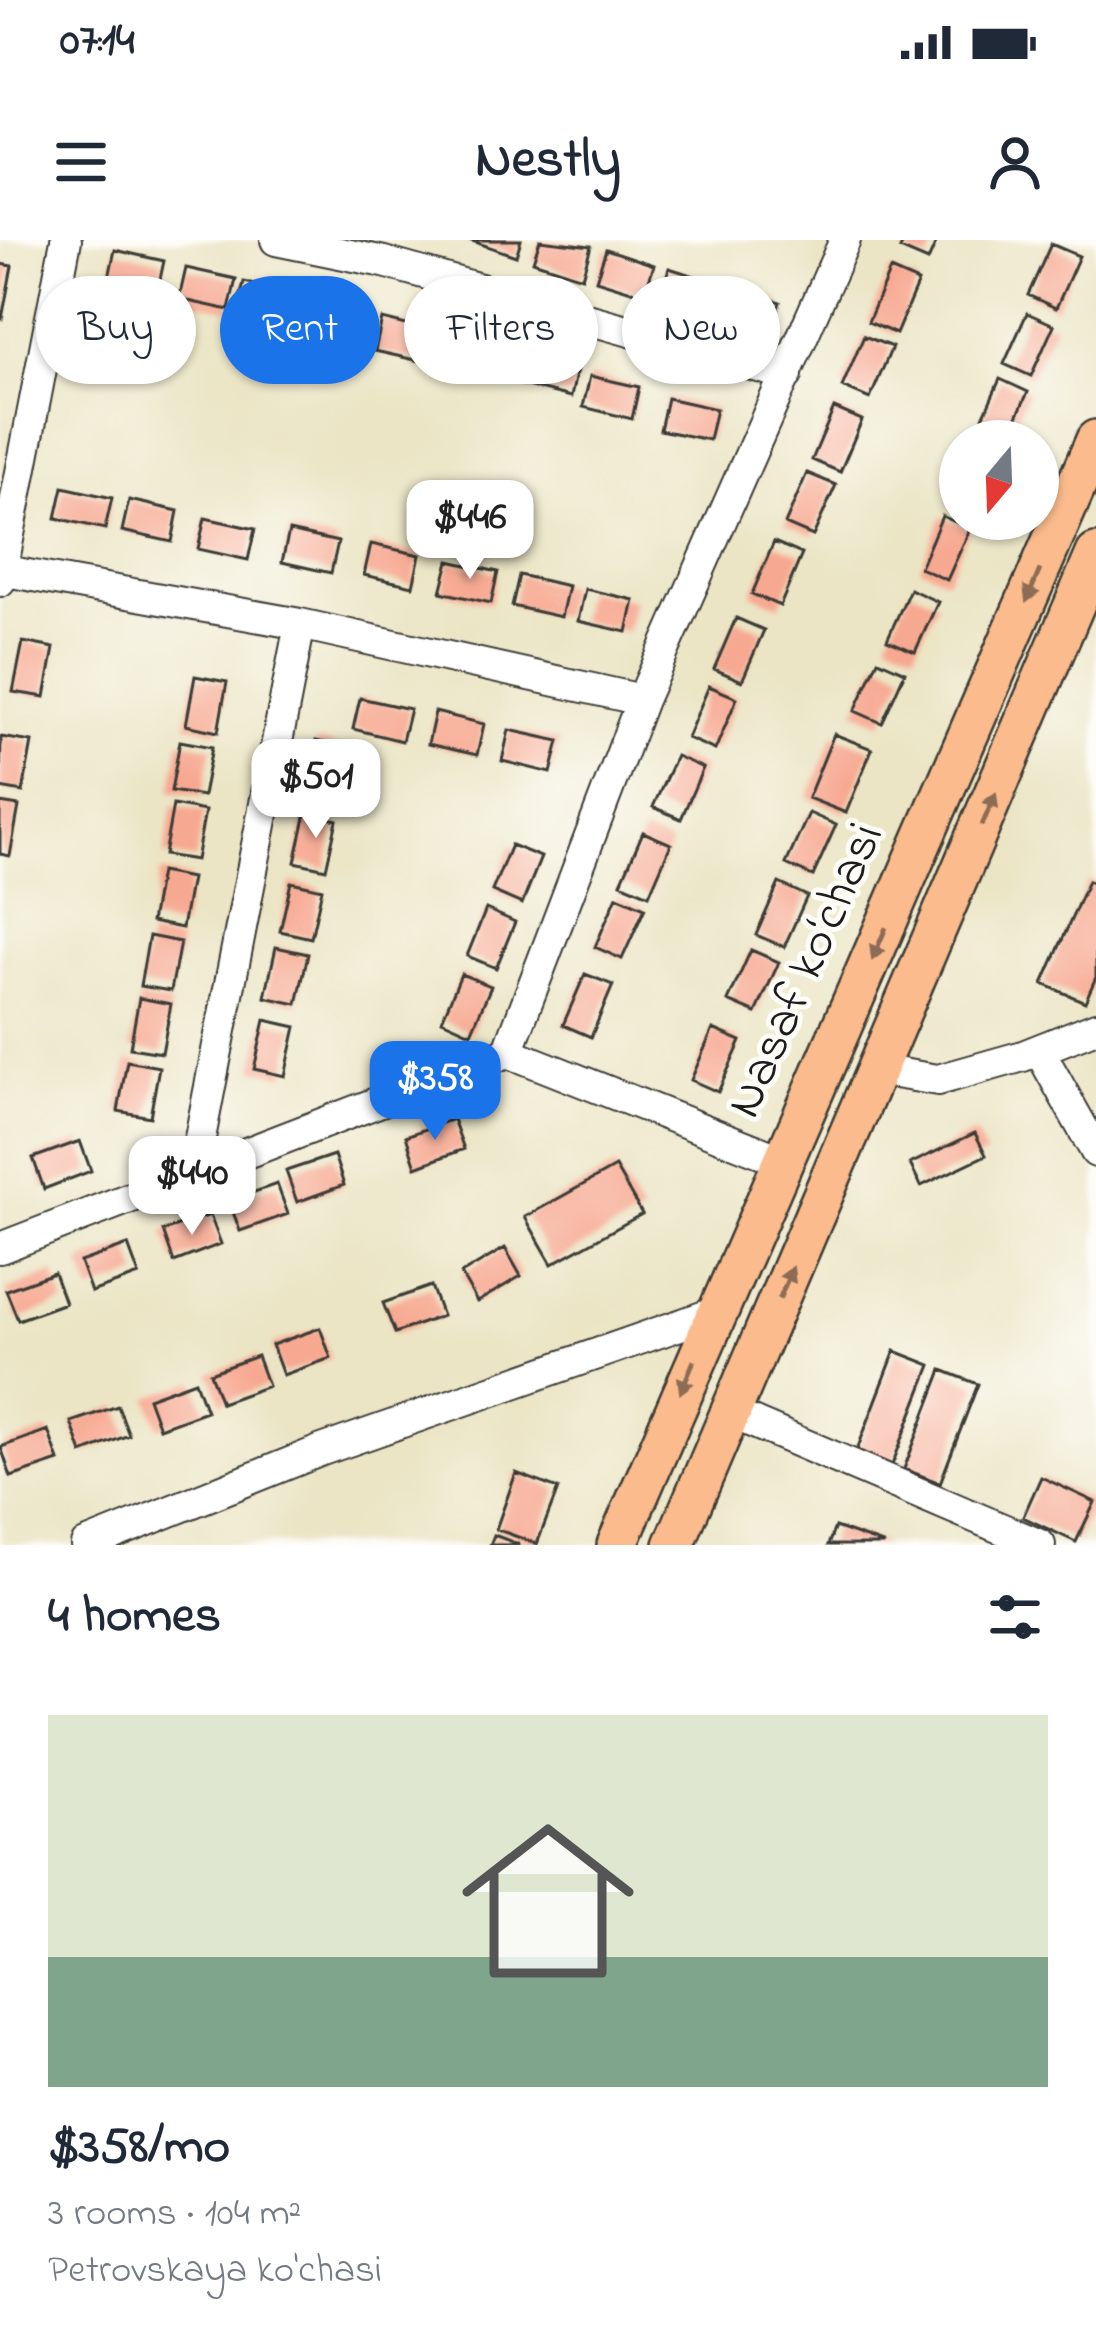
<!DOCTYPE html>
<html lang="en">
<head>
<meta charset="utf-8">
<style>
	body { margin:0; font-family:"Indie Flower",sans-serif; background:#f2f2f3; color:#1f2937; height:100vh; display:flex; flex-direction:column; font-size:45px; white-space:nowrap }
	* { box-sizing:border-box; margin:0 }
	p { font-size:39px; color:#747a83 }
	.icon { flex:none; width:66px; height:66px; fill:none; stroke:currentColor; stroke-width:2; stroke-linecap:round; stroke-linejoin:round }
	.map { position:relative; height:1305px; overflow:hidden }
	.panel { display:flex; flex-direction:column; background:#fff; flex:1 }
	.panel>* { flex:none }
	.banner { position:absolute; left:36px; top:36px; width:1026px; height:108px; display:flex; gap:24px }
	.needle { width:78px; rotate:199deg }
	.tools { position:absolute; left:939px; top:180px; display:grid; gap:24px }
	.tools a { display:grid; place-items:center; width:120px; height:120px; border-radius:50%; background:#fff; box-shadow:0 3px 9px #0004; font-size:60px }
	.price { position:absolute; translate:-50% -102px; padding:0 27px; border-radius:24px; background:#fff; color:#222; font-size:39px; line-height:78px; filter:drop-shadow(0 3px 6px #0008) }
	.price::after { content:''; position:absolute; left:50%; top:72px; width:36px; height:27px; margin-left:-18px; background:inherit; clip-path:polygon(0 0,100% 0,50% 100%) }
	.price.active { background:#1a73e8; color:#fff }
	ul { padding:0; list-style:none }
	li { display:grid; align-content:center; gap:24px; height:636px; padding:0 48px }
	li+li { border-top:3px solid #e0e1e3 }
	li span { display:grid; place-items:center; height:372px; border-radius:0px; color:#555 }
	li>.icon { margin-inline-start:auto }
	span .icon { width:216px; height:216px; fill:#fffc; stroke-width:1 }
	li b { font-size:51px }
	h2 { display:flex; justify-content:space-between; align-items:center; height:144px; padding:0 48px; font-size:51px }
	.tag { padding:0 42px; border-radius:54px; background:#fff; box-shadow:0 3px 9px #0004; font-size:42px; line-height:108px }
	.tag.active { background:#1a73e8; color:#fff }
	.status { display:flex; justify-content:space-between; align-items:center; height:84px; padding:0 60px; background:#fff; direction:ltr }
	.status svg { height:33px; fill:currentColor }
	header { display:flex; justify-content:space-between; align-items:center; height:156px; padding:0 48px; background:#fff; font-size:54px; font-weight:800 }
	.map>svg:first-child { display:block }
	.building { fill:#f7a891 }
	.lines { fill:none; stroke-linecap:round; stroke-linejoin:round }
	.minor-casing { stroke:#3b3a35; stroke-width:34 }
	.major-casing { stroke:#3b3a35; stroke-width:44 }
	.minor { stroke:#fff; stroke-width:30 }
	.major { stroke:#fbbb8c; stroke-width:39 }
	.oneway { fill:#8c6c54 }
	.labels { text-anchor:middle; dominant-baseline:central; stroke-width:10; stroke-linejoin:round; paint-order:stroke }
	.street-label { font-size:51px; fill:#1c1c1c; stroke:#fdfcf7 }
</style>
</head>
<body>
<div class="status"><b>07:14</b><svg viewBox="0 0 49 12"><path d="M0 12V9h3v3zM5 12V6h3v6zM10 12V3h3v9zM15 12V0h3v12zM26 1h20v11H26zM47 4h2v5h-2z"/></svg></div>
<header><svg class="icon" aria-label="menu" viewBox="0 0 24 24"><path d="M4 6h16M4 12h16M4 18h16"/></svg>Nestly<svg class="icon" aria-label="person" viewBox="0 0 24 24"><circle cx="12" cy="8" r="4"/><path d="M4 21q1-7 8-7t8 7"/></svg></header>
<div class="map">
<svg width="1096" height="1305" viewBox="0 0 1096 1305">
	<rect width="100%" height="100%" fill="#fdfcf7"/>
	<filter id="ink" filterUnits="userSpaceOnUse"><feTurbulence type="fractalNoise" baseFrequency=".00833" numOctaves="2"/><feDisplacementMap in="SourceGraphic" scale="24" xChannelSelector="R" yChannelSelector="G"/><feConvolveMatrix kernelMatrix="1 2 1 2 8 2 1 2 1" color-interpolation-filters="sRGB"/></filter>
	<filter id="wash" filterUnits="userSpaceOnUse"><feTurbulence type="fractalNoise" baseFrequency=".004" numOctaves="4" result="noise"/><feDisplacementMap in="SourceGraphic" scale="48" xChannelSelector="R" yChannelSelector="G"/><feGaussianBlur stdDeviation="2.7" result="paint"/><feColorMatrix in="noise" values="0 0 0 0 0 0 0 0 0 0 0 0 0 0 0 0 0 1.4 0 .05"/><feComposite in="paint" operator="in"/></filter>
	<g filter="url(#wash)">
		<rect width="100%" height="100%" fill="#ebe5c5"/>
		<g id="blocks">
			<path class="building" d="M 469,0 L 521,0 L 516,16 Z
				M 540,0 L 591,6 L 582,37 L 533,21 Z
				M 904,0 L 937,0 L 928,21 L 900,9 Z
				M 1051,4 L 1079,16 L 1056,68 L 1028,55 Z
				M 606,9 L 654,25 L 644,55 L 596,40 Z
				M 115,10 L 164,21 L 157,53 L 108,42 Z
				M 0,24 L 12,26 L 2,79 L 0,79 Z
				M 186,28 L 236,39 L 229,70 L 179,59 Z
				M 669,28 L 717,43 L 708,74 L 660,59 Z
				M 890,30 L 918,42 L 896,94 L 868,82 Z
				M 244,42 L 293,53 L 287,85 L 237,73 Z
				M 731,46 L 780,62 L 770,92 L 722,77 Z
				M 305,57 L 354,69 L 347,100 L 298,89 Z
				M 1027,73 L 1054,85 L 1031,136 L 1004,124 Z
				M 382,79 L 431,91 L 424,122 L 375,111 Z
				M 449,95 L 498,105 L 491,137 L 442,126 Z
				M 864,96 L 892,107 L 870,159 L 842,147 Z
				M 529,114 L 578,125 L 571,157 L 522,145 Z
				M 590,136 L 639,147 L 632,179 L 583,167 Z
				M 1000,139 L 1028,152 L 1006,201 L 977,191 Z
				M 667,158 L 716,169 L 709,200 L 660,190 Z
				M 834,168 L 862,180 L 840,232 L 812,220 Z
				M 807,233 L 836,245 L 813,296 L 785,284 Z
				M 960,239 L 960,270 L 948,265 Z
				M 63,247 L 112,258 L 105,289 L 56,278 Z
				M 129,260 L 178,271 L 172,302 L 122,291 Z
				M 942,276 L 970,289 L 947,340 L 920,328 Z
				M 205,278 L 255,289 L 248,320 L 198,309 Z
				M 289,291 L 338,302 L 331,333 L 282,322 Z
				M 774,302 L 802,314 L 780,366 L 752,354 Z
				M 371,304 L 420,315 L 413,346 L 364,335 Z
				M 449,321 L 498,332 L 491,363 L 441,352 Z
				M 519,335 L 568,346 L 561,377 L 512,366 Z
				M 585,349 L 634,360 L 627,392 L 578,381 Z
				M 910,349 L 938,362 L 915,412 L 887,400 Z
				M 736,378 L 764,390 L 742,441 L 714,429 Z
				M 23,402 L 54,408 L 45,457 L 13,452 Z
				M 878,420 L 905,432 L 882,483 L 855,471 Z
				M 195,436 L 227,442 L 218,492 L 186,485 Z
				M 709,446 L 737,458 L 715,510 L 687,498 Z
				M 360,458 L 410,469 L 402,501 L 353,489 Z
				M 435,472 L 484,484 L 477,515 L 428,504 Z
				M 509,490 L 559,501 L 551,533 L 502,521 Z
				M 834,494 L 872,509 L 846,573 L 808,558 Z
				M 1,497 L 32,502 L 23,552 L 0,548 Z
				M 180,501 L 212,507 L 203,556 L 171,551 Z
				M 316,501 L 347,509 L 336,558 L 305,550 Z
				M 676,516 L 703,528 L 681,579 L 653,567 Z
				M 0,563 L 19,566 L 10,616 L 0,614 Z
				M 173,565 L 205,571 L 196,620 L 164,615 Z
				M 306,573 L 337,580 L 326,629 L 295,622 Z
				M 809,573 L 836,585 L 813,636 L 786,624 Z
				M 643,592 L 671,604 L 649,655 L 621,643 Z
				M 511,605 L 541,617 L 522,664 L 492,651 Z
				M 160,632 L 191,638 L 182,688 L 151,682 Z
				M 1088,641 L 1096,644 L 1096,737 L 1085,762 L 1043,744 Z
				M 291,642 L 322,649 L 311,698 L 280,691 Z
				M 779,643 L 807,656 L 784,707 L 756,695 Z
				M 617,656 L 645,668 L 622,719 L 595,707 Z
				M 486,669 L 515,682 L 496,728 L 467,716 Z
				M 149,696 L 180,702 L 171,751 L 140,746 Z
				M 276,707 L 308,714 L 297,764 L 265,757 Z
				M 751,710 L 779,722 L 756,773 L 728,761 Z
				M 461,734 L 491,746 L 471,793 L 442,780 Z
				M 585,734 L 613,745 L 591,797 L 563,785 Z
				M 139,758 L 171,764 L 162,813 L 130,808 Z
				M 265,780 L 296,787 L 285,836 L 254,829 Z
				M 713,789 L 741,801 L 718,852 L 691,840 Z
				M 127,821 L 159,827 L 150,877 L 118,871 Z
				M 453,879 L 464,909 L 416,927 L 406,896 Z
				M 975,893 L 986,915 L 921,946 L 910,924 Z
				M 80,901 L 91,931 L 44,949 L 33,918 Z
				M 334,915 L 344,945 L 297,962 L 286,931 Z
				M 615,927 L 642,974 L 552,1024 L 525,977 Z
				M 277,944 L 288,974 L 240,991 L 229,961 Z
				M 210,975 L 221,1004 L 174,1022 L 163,991 Z
				M 128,1005 L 139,1035 L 91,1052 L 80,1022 Z
				M 505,1008 L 521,1036 L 477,1062 L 461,1034 Z
				M 54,1033 L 65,1063 L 18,1080 L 6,1050 Z
				M 431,1046 L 442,1076 L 395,1093 L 383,1063 Z
				M 320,1088 L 331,1118 L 283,1135 L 272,1105 Z
				M 895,1111 L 931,1125 L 892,1225 L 857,1210 Z
				M 257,1116 L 268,1146 L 221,1163 L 210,1133 Z
				M 942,1130 L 978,1144 L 940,1243 L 904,1229 Z
				M 195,1141 L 206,1171 L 159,1188 L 148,1158 Z
				M 118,1166 L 129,1195 L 82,1213 L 71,1182 Z
				M 48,1190 L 59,1221 L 11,1237 L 1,1207 Z
				M 516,1233 L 558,1249 L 537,1304 L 496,1289 Z
				M 1041,1237 L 1095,1262 L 1076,1302 L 1023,1277 Z
				M 835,1287 L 883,1304 L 883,1305 L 828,1305 Z
				M 494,1295 L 518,1304 L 518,1305 L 490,1305 Z"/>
		</g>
	</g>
	<g filter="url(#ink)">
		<use href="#blocks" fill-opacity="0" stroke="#3b3a35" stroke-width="3"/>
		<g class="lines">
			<defs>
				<path id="minor" d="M 276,0 L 384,22 L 787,135
					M 0,330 L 300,384 L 642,460
					M 0,341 L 66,0
					M 1039,810 L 1096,912
					M 508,812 L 642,460 L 845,0
					M 508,812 L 783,921
					M 877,830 L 938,840 L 1023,816 L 1096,787
					M 193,934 L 300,384
					M 0,1008 L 508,812
					M 731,1173 L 1040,1305
					M 86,1305 L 322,1210 L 714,1073"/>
				<path id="major" d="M 617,1305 L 1096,200
					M 674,1305 L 1096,314"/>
			</defs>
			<use href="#minor" class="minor-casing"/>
			<use href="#major" class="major-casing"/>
			<use href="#minor" class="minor"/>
			<use href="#major" class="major"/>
		</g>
		<defs><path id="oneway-solid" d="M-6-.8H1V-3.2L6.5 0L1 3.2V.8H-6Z" transform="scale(3)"/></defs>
		<g class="oneway">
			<use href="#oneway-solid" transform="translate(1033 346) rotate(113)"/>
			<use href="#oneway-solid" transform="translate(989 569) rotate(-67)"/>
			<use href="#oneway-solid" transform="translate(879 704) rotate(113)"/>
			<use href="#oneway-solid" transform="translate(786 1043) rotate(-67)"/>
			<use href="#oneway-solid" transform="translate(687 1137) rotate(113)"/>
		</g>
	</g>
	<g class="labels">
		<g class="street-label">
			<text transform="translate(807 731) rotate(-66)">Nasaf ko‘chasi</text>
		</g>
	</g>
</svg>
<div class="tools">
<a><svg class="needle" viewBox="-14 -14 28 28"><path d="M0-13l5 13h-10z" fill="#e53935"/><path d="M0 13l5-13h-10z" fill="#747a83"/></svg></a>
</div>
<b class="price" style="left:470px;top:342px">$446</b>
<b class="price" style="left:316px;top:601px">$501</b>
<b class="price active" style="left:435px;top:903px">$358</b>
<b class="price" style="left:192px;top:998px">$440</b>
<div class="banner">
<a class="tag">Buy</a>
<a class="tag active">Rent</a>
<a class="tag">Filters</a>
<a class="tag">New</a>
</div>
</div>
<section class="panel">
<h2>4 homes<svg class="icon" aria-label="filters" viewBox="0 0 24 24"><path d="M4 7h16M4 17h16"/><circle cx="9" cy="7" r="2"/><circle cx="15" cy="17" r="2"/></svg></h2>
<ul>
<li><span style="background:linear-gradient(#dfe7d0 65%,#7fa58c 0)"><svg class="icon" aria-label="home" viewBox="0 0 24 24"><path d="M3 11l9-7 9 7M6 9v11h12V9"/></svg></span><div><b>$358/mo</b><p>3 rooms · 104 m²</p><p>Petrovskaya ko'chasi</p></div></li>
</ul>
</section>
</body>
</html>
